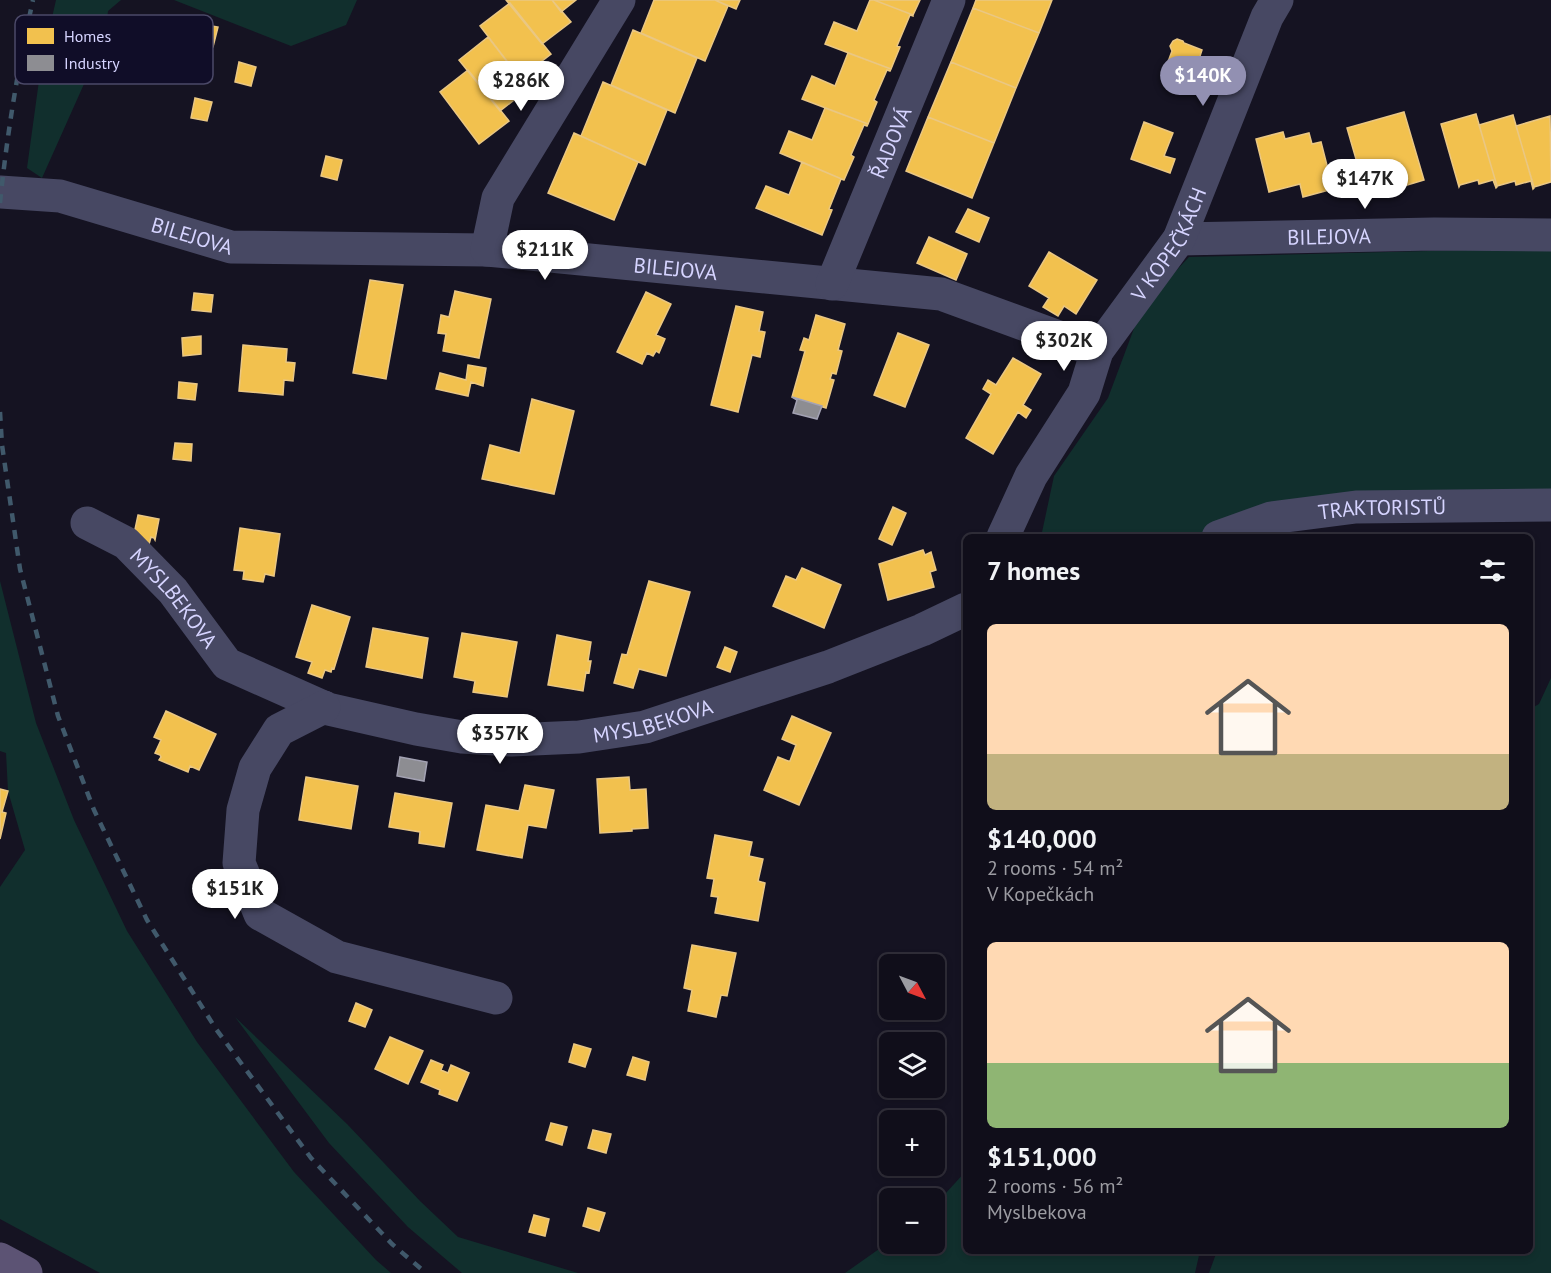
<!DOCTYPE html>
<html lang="en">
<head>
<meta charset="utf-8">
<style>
	body { margin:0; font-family:"PT Sans",sans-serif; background:#1e1c27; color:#f1f3f6; height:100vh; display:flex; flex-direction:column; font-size:22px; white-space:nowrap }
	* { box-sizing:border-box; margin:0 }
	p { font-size:20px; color:#9c9ca2 }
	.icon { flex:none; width:33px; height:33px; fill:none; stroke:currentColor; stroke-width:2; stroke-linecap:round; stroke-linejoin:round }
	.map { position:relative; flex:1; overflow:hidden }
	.details { position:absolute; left:963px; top:534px; width:570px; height:720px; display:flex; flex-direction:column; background:#100e1a; border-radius:9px; box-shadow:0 3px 9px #0003,0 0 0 2px #302e39 }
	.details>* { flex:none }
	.needle { width:39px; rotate:131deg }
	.fabs { position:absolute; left:879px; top:954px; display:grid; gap:12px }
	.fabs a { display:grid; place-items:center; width:66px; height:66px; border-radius:9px; background:#100e1a; box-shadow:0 3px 9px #0003,0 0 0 2px #302e39; font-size:30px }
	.price { position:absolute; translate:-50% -51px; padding:0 14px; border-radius:21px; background:#fff; color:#222; font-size:20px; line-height:39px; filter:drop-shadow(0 2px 3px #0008) }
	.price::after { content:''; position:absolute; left:50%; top:36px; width:18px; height:14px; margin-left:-9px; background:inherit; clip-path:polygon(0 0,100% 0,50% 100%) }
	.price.active { background:#9290b2; color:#fff }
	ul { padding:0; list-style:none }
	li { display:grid; align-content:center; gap:12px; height:318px; padding:0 24px }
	li span { display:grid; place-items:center; height:186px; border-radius:9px; color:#555 }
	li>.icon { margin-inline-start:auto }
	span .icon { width:108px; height:108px; fill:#fffc; stroke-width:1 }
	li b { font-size:26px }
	h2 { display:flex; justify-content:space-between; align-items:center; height:72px; padding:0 24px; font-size:26px }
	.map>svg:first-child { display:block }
	.green { fill:#112f2d }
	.homes { fill:#f2c14e; stroke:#eac783; stroke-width:1.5 }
	.industry { fill:#8d8d92; stroke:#a3a2b3; stroke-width:1.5 }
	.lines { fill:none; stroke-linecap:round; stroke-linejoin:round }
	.minor { stroke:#474863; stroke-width:33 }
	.major { stroke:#5c5374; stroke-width:33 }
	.rail { stroke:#40596b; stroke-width:4.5; stroke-dasharray:9 8; stroke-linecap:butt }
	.labels { text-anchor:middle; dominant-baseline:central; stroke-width:6; stroke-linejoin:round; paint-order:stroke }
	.street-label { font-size:21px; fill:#d6d4ff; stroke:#100d28 }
	.key { fill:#100d28; stroke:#4b4968; stroke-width:1.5 }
	.key-label { font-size:16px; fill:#d6d4ff }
</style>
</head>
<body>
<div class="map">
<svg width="1551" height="1273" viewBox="0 0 1551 1273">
	<rect width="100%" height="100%" fill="#151322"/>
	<path class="green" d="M 56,0 L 121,0 L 108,11 L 105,37 L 42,178 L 27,168 L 41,66 Z
		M 174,0 L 357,0 L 346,25 L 291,46 Z
		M 1551,248 L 1551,506 L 1262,513 L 1195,537 L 1041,537 L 1054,476 L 1108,398 L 1142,307 L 1189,257 Z
		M 0,581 L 36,723 L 74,820 L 127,931 L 197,1042 L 294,1172 L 376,1260 L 391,1273 L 100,1273 L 0,1219 L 0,887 L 25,850 L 8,791 L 6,753 L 0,751 Z
		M 1551,678 L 1551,1273 L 1209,1273 L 1217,1251 L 1530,1251 L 1530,709 L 1539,704 Z
		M 235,1017 L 347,1124 L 420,1201 L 458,1237 L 578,1273 L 462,1273 L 408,1227 L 329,1143 Z
		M 966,1171 L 966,1251 L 1200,1251 L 1195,1273 L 845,1273 L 889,1242 L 890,1244 L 934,1244 L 935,1205 Z"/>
	<path class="homes" d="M 506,0 L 552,0 L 571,22 L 542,44 Z
		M 552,0 L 576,0 L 561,12 Z
		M 654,0 L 715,0 L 728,6 L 705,61 L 641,33 Z
		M 715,0 L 740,0 L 736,9 Z
		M 870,0 L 874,0 L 913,15 L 913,16 L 910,15 L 897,46 L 900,47 L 891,69 L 825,44 L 834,22 L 857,31 Z
		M 874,0 L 920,0 L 913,15 Z
		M 976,0 L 1052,0 L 1039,33 L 973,8 Z
		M 510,3 L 551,54 L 520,78 L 480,26 Z
		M 973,8 L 1039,33 L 1016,88 L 951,62 Z
		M 201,24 L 218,27 L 213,47 L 197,44 Z
		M 633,30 L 697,58 L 675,113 L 611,85 Z
		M 488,37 L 528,89 L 500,111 L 459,60 Z
		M 1177,39 L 1183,41 L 1184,43 L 1202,50 L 1190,87 L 1162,78 L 1172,51 L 1170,46 L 1173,41 Z
		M 848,53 L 891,69 L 890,71 L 887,70 L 874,100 L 877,102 L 868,124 L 802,99 L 812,76 L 835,86 Z
		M 239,62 L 256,67 L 251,86 L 235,82 Z
		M 951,62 L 1016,88 L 994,143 L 928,117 Z
		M 468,70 L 509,121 L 479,144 L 440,92 Z
		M 603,82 L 667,110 L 645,165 L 581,136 Z
		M 195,98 L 212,102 L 207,121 L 191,118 Z
		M 825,108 L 868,124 L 867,126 L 864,125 L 851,155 L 854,157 L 844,180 L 780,153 L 789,131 L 812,140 Z
		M 1404,112 L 1424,180 L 1367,197 L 1347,128 Z
		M 1476,114 L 1497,186 L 1497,187 L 1496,188 L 1493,180 L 1479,184 L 1478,180 L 1460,185 L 1459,187 L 1441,124 Z
		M 1513,115 L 1534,188 L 1533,189 L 1531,181 L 1516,185 L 1515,181 L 1497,186 L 1479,125 Z
		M 1550,116 L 1551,182 L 1534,187 L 1516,126 Z
		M 928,117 L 994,143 L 972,198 L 906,171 Z
		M 1144,122 L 1173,133 L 1164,156 L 1175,159 L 1170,173 L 1131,159 Z
		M 1283,132 L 1285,139 L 1309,133 L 1312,144 L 1321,142 L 1333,189 L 1303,197 L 1300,184 L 1269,192 L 1256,139 Z
		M 574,133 L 638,162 L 614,220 L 548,193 Z
		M 326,156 L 342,160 L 337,180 L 321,176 Z
		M 802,162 L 844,180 L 841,179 L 829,209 L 832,210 L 822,235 L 756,208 L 766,186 L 789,195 Z
		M 968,209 L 989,218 L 979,242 L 956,232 Z
		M 929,237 L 967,254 L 956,280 L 917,263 Z
		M 1049,252 L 1097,280 L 1076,314 L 1064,306 L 1058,316 L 1043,307 L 1049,298 L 1029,286 Z
		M 370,280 L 403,285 L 386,379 L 353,373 Z
		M 455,291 L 491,299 L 479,358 L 443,351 L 446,334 L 438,333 L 441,315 L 449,317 Z
		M 646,292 L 671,304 L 656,335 L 665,339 L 659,353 L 656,351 L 653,356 L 647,353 L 642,364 L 617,352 Z
		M 194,293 L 213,295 L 211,312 L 192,310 Z
		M 736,306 L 763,312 L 759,331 L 765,332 L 760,357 L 752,355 L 738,412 L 711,405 Z
		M 816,315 L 845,324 L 838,350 L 842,351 L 836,374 L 832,373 L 830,379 L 834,380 L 826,408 L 792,397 L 805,351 L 800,350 L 804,338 L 809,340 Z
		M 898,333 L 929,345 L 905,407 L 874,395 Z
		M 201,336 L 201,354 L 183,356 L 182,338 Z
		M 243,345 L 287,349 L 286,362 L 295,363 L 293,381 L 284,380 L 283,395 L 239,391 Z
		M 1013,358 L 1041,374 L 1023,405 L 1031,410 L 1026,418 L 1018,412 L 993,454 L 966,438 L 991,394 L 983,389 L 988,380 L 996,385 Z
		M 468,365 L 486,368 L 483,386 L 471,382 L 468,396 L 436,389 L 440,373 L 466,380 Z
		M 179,382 L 197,384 L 195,400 L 178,398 Z
		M 532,399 L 574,411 L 554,494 L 482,479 L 490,445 L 520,453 Z
		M 175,443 L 192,444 L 191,461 L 173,459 Z
		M 893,507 L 906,513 L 892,545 L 879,539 Z
		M 138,515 L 159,519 L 155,540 L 154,538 L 151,537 L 148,548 L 134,534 Z
		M 240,528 L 280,534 L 274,576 L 265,574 L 263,582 L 243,579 L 244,571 L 234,570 Z
		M 923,550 L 925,555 L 931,552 L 936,570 L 930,572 L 934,587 L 888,600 L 879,564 Z
		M 802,568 L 841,585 L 824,628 L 773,606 L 786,576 L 796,580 Z
		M 649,581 L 690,592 L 666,676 L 639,669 L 633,688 L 614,683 L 622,654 L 627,655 Z
		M 312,605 L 350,617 L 334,669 L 332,668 L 331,672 L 325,670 L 322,678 L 308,673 L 312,662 L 296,657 Z
		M 373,628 L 428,638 L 422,678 L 366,667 Z
		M 462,633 L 517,642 L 507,697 L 473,692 L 475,681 L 454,677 Z
		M 557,635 L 591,642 L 588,661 L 591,661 L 589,673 L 586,672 L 583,691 L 548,685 Z
		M 725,647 L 737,652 L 730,672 L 717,667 Z
		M 166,711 L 216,734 L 199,770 L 190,766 L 188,772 L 159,760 L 161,757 L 160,755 L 155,753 L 161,740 L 154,737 Z
		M 792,716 L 831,733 L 799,805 L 764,790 L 778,757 L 788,761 L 790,761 L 796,745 L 782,739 Z
		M 306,777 L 358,786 L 351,829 L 299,820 Z
		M 629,777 L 630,790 L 646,789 L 648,828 L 632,829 L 632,831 L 600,833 L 597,779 Z
		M 525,785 L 554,790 L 546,828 L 528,825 L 522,858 L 477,850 L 486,805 L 519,811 Z
		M 0,789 L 8,791 L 2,812 L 6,813 L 0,839 Z
		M 395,793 L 452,803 L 444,847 L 419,843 L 420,832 L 389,827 Z
		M 715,835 L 752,842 L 749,856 L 763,859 L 758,881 L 765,883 L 758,921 L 715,913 L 718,897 L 711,896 L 714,879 L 707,878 Z
		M 692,945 L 736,953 L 727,996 L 721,995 L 716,1017 L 688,1011 L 692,990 L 684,988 Z
		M 356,1003 L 372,1010 L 365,1027 L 349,1021 Z
		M 390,1037 L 423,1051 L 408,1084 L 375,1069 Z
		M 574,1044 L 591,1049 L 585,1067 L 569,1062 Z
		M 633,1057 L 649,1062 L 645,1080 L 627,1075 Z
		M 431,1060 L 443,1065 L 441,1070 L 448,1073 L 451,1065 L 469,1073 L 457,1101 L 439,1094 L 440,1090 L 421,1082 Z
		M 551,1123 L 567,1127 L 562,1145 L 546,1140 Z
		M 593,1130 L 611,1134 L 606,1153 L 588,1148 Z
		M 588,1208 L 605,1213 L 599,1231 L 583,1226 Z
		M 534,1215 L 549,1219 L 545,1236 L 529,1232 Z"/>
	<path class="industry" d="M 792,397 L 822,406 L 817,419 L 793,413 L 797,400 Z
		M 400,757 L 427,762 L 424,781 L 397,776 Z"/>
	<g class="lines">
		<g class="minor">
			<path id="s1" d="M 0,192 L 60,196 L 231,247 L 487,250 L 941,294 L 1097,351"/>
			<path id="s2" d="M 1179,239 L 1434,234 L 1551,235"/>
			<path d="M 487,250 L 498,198 L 619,0"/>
			<path id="s3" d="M 832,284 L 949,0"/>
			<path id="s4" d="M 87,523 L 126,543 L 173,591 L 227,664 L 328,709 L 416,729 L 462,737 L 511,740 L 579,737 L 645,727 L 828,667 L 922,630 L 966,609"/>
			<path id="s5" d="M 1003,537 L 1031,476 L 1084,393 L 1097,351 L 1179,239 L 1267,17 L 1277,0"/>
			<path id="s6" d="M 1218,537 L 1271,518 L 1356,507 L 1551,505"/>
			<path d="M 324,707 L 279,730 L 255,768 L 243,810 L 239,863 L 260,914 L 337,957 L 496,998"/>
		</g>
		<path class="major" d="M 0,1259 L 26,1273"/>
		<path class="rail" d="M 0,203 C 7,134 18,67 33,0
			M 0,412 L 2,445 L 20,569 L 58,716 L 94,810 L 147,920 L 216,1029 L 311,1158 L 392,1244 L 426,1273"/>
	</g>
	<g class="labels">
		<g class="street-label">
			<text stroke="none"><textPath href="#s3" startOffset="153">ŘADOVÁ</textPath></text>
			<text stroke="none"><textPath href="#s1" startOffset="198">BILEJOVA</textPath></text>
			<text stroke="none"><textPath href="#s2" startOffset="150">BILEJOVA</textPath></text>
			<text stroke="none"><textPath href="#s5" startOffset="339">V KOPEČKÁCH</textPath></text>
			<text stroke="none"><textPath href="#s1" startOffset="684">BILEJOVA</textPath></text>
			<text stroke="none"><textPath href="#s6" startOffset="168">TRAKTORISTŮ</textPath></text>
			<text stroke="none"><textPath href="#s4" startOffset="117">MYSLBEKOVA</textPath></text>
			<text stroke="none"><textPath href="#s4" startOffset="642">MYSLBEKOVA</textPath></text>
		</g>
	</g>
	<rect x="15" y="15" width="198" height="69" rx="9" class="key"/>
	<rect x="27" y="28" width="27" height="16" fill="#f2c14e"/>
	<rect x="27" y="55" width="27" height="16" fill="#8d8d92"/>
	<g class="key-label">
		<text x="64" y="42">Homes</text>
		<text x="64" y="69">Industry</text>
	</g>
</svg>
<div class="fabs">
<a><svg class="needle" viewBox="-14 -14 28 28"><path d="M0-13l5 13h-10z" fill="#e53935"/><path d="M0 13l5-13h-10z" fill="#9c9ca2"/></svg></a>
<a><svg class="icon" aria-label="layers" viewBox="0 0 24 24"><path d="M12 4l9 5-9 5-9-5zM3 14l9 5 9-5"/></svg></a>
<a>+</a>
<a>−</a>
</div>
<b class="price active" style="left:1203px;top:107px">$140K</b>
<b class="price" style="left:521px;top:112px">$286K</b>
<b class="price" style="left:1365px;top:210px">$147K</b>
<b class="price" style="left:545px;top:281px">$211K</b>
<b class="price" style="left:1064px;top:372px">$302K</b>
<b class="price" style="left:500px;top:765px">$357K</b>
<b class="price" style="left:235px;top:920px">$151K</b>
<section class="details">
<h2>7 homes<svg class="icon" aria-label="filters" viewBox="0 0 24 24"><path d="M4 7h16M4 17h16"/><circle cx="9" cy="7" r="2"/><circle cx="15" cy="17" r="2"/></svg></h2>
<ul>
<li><span style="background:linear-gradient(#ffd9b3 70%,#c2b280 0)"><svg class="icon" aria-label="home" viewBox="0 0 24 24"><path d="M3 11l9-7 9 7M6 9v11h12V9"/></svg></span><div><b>$140,000</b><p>2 rooms · 54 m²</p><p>V Kopečkách</p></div></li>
<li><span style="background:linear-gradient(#ffd9b3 65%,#8fb573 0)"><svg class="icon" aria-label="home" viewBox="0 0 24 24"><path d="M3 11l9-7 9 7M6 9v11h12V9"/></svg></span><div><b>$151,000</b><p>2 rooms · 56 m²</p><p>Myslbekova</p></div></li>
</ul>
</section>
</div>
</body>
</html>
